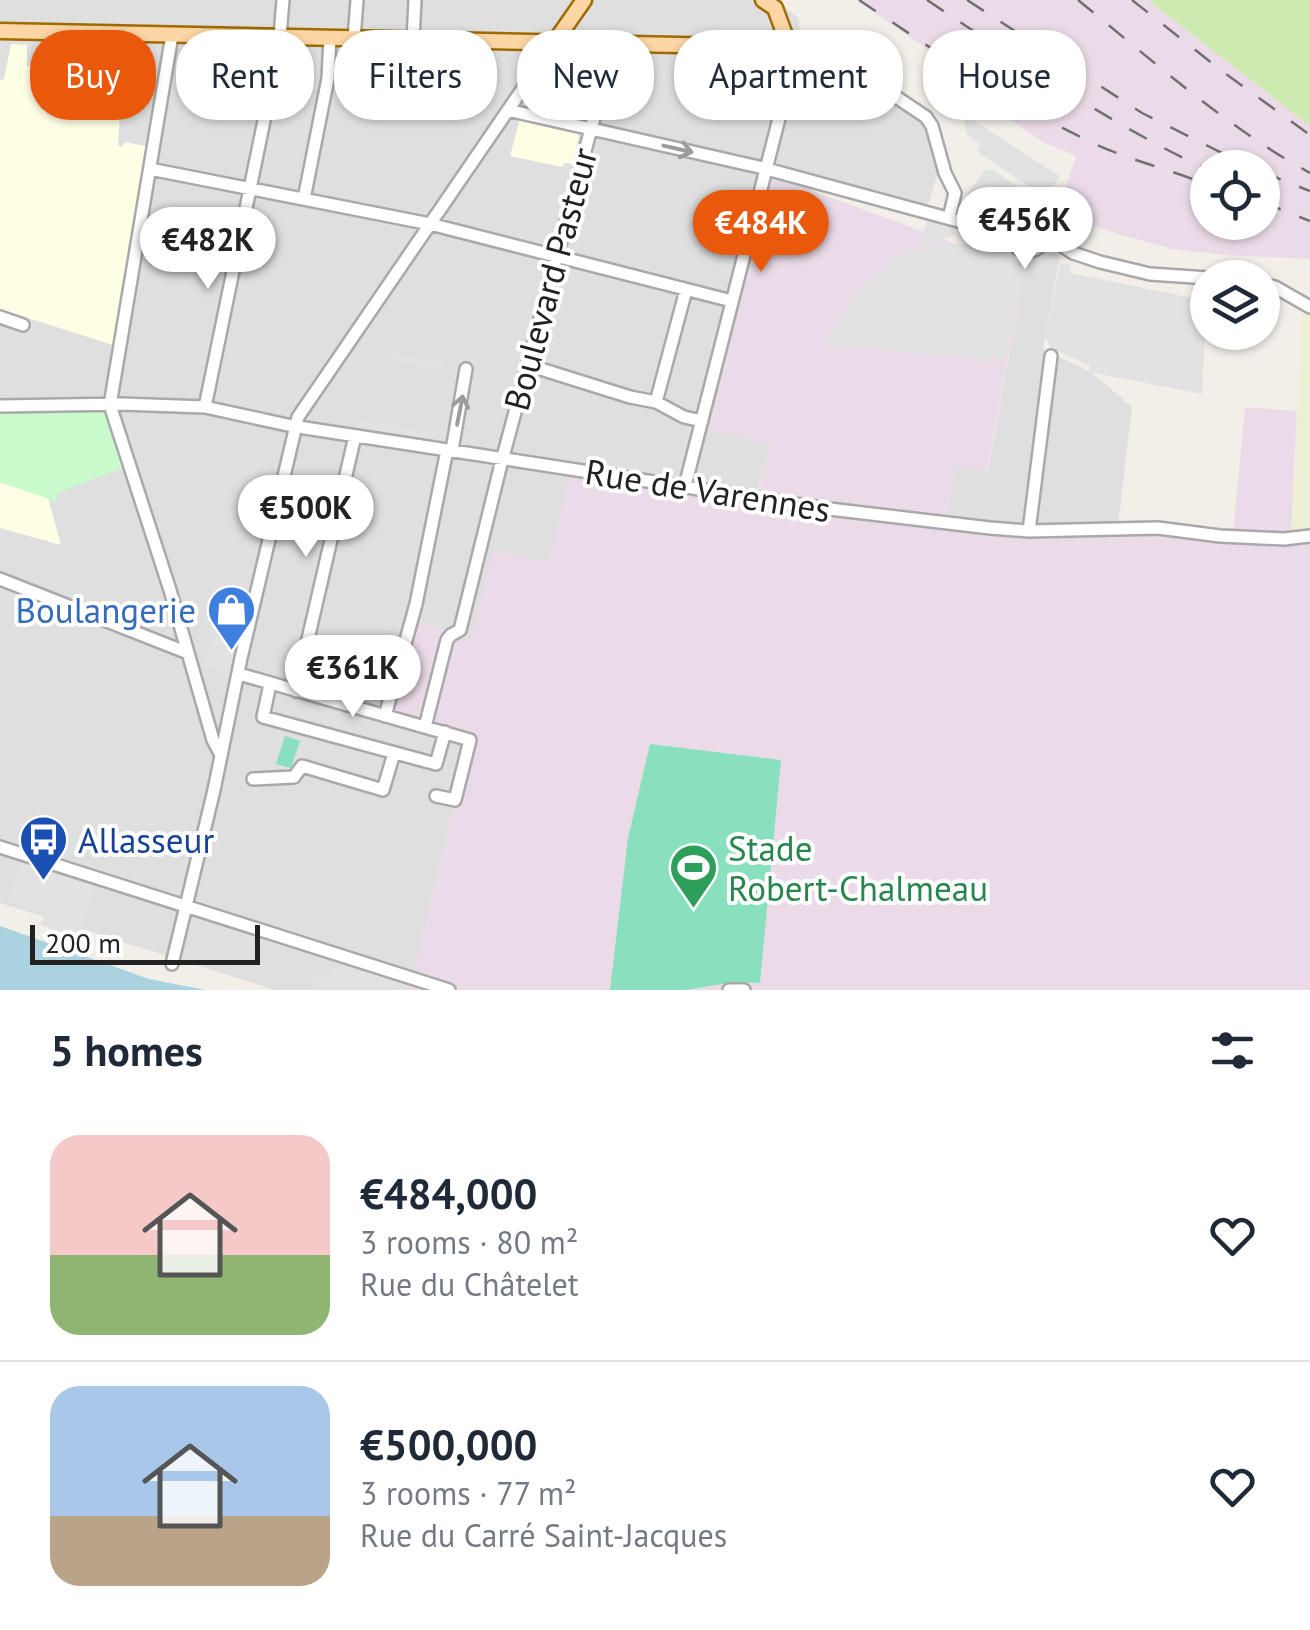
<!DOCTYPE html>
<html lang="en">
<head>
<meta charset="utf-8">
<style>
	body { margin:0; font-family:"PT Sans",sans-serif; background:#f2f2f3; color:#1f2937; height:100vh; display:flex; flex-direction:column; font-size:38px; white-space:nowrap }
	* { box-sizing:border-box; margin:0 }
	p { font-size:32px; color:#747a83 }
	.icon { flex:none; width:55px; height:55px; fill:none; stroke:currentColor; stroke-width:2; stroke-linecap:round; stroke-linejoin:round }
	.map { position:relative; height:990px; overflow:hidden }
	.side { display:flex; flex-direction:column; background:#fff; flex:1 }
	.side>* { flex:none }
	.hud { position:absolute; left:30px; top:30px; width:1250px; height:90px; display:flex; gap:20px }
	.buttons { position:absolute; left:1190px; top:150px; display:grid; gap:20px }
	.buttons a { display:grid; place-items:center; width:90px; height:90px; border-radius:50%; background:#fff; box-shadow:0 2px 8px #0004; font-size:50px }
	.scale { position:absolute; left:30px; bottom:25px; width:230px; box-sizing:border-box; padding-left:10px; border:5px solid #222; border-top:0; font-size:28px; line-height:35px; white-space:nowrap; color:#222; -webkit-text-stroke:8px #fff; paint-order:stroke }
	.price { position:absolute; translate:-50% -85px; padding:0 22px; border-radius:35px; background:#fff; color:#222; font-size:32px; line-height:65px; filter:drop-shadow(0 2px 5px #0008) }
	.price::after { content:''; position:absolute; left:50%; top:60px; width:30px; height:22px; margin-left:-15px; background:inherit; clip-path:polygon(0 0,100% 0,50% 100%) }
	.price.on { background:#ea580c; color:#fff }
	ul { padding:0; list-style:none }
	li { display:flex; align-items:center; gap:30px; height:250px; padding:0 50px }
	li+li { border-top:2px solid #e0e1e3 }
	li span { display:grid; place-items:center; flex:none; width:280px; height:200px; border-radius:30px; color:#555 }
	li>.icon { margin-inline-start:auto }
	span .icon { width:120px; height:120px; fill:#fffc; stroke-width:1 }
	li b { font-size:42px }
	h2 { display:flex; justify-content:space-between; align-items:center; height:120px; padding:0 50px; font-size:42px }
	.pill { padding:0 35px; border-radius:40px; background:#fff; box-shadow:0 2px 8px #0004; font-size:35px; line-height:90px }
	.pill.on { background:#ea580c; color:#fff }
	.map>svg:first-child { display:block }
	.residential { fill:#e0dfdf }
	.industrial { fill:#ebdbe8; fill-rule:evenodd }
	.education { fill:#ffffe5 }
	.farmland { fill:#eef0d5 }
	.grass { fill:#cdebb0 }
	.park { fill:#c8facc }
	.pitch { fill:#88e0be }
	.parking { fill:#e2e2e2 }
	.water { fill:#aad3df }
	.lines { fill:none; stroke-linecap:round; stroke-linejoin:round }
	.minor-casing { stroke:#a9a9a9; stroke-width:16 }
	.major-casing { stroke:#a06b00; stroke-width:19 }
	.minor { stroke:#fff; stroke-width:11 }
	.major { stroke:#fcd6a4; stroke-width:14 }
	.rail { stroke:#707070; stroke-width:2.5; stroke-dasharray:20 20; stroke-linecap:butt }
	.oneway { stroke:#9c9c9c }
	.labels { text-anchor:middle; dominant-baseline:central; stroke-width:8; stroke-linejoin:round; paint-order:stroke }
	.street-label { font-size:35px; fill:#222; stroke:#fff }
	.shop-label { font-size:35px; fill:#366cbe; stroke:#fff; text-anchor:end }
	.transit-label { font-size:35px; fill:#164399; stroke:#fff; text-anchor:start }
	.leisure-label { font-size:35px; fill:#27864d; stroke:#fff; text-anchor:start }
</style>
</head>
<body>
<div class="map">
<svg width="1310" height="990" viewBox="0 0 1310 990">
	<rect width="100%" height="100%" fill="#f2efe9"/>
	<path class="residential" d="M 0,0 L 773,0 L 799,18 L 802,62 L 843,67 L 928,123 L 940,166 L 924,218 L 773,176 L 710,428 L 771,446 L 754,501 L 549,562 L 493,552 L 471,640 L 414,619 L 470,741 L 410,990 L 275,990 L 0,903 Z
		M 1040,250 L 1060,255 L 1043,349 L 1091,372 L 1132,407 L 1117,534 L 947,523 L 954,466 L 988,469 L 1025,269 Z"/>
	<path class="industrial" d="M 857,0 L 1148,0 L 1310,126 L 1310,259 L 1226,255 L 1172,249 L 1121,235 L 1057,212 L 1076,156 L 1043,142 L 978,97 L 983,88 ZM 1208,168 L 1262,168 L 1262,222 L 1208,222 Z
		M 772,176 L 1025,269 L 987,470 L 954,467 L 947,522 L 1117,534 L 1233,534 L 1245,407 L 1297,411 L 1291,536 L 1310,534 L 1310,990 L 410,990 L 470,742 L 391,720 L 413,619 L 471,640 L 493,551 L 549,562 L 570,475 L 755,501 L 771,446 L 710,429 Z"/>
	<path class="education" d="M 11,44 L 27,45 L 27,66 L 92,66 L 87,106 L 120,113 L 118,145 L 122,147 L 125,142 L 146,146 L 113,345 L 0,309 L 0,81 L 4,79 Z
		M 520,119 L 577,133 L 579,136 L 572,164 L 565,163 L 562,167 L 510,156 Z
		M 0,482 L 48,498 L 61,545 L 0,528 Z"/>
	<path class="farmland" d="M 1303,308 L 1310,313 L 1310,534 L 1291,537 Z"/>
	<path class="grass" d="M 1148,0 L 1310,0 L 1310,126 Z"/>
	<path class="park" d="M 103,409 L 123,468 L 59,492 L 55,501 L 0,482 L 0,411 Z"/>
	<path class="pitch" d="M 285,736 L 300,741 L 291,768 L 276,764 Z
		M 650,744 L 781,760 L 760,983 L 735,982 L 685,990 L 610,990 L 628,838 Z"/>
	<path class="parking" d="M 963,114 L 1060,176 L 1054,186 L 1040,194 L 977,152 L 980,144 L 967,135 Z
		M 992,169 L 1028,195 L 1024,203 L 990,211 L 967,195 L 984,171 Z
		M 927,219 L 953,227 L 955,235 L 920,246 Z
		M 939,242 L 1004,248 L 1015,261 L 1025,262 L 1005,362 L 823,344 L 854,296 L 893,259 Z
		M 1060,263 L 1071,265 L 1070,273 L 1207,301 L 1202,394 L 1089,372 L 1090,366 L 1050,347 L 1045,338 Z
		M 390,353 L 446,363 L 441,370 L 385,359 Z
		M 359,420 L 435,432 L 434,443 L 358,431 Z
		M 211,635 L 239,641 L 231,673 L 204,667 Z
		M 20,861 L 95,886 L 80,933 L 73,936 L 40,925 L 45,913 L 9,901 Z
		M 348,963 L 398,980 L 394,990 L 311,990 L 315,978 Z"/>
	<path class="water" d="M 0,926 L 149,979 L 206,990 L 0,990 Z"/>
	<g class="lines">
		<defs>
			<path id="minor" d="M 172,35 L 110,405 L 170,590 L 213,740 L 221,755
				M 354,39 L 357,0
				M 413,40 L 415,0
				M 792,50 L 804,54 L 835,56 L 926,117 L 932,126 L 945,173 L 955,193 L 949,218
				M 508,110 L 759,167 L 984,228 L 1012,231
				M 150,169 L 430,224 L 732,301
				M 304,199 L 328,78 L 330,38
				M 1012,231 L 1020,221 L 1035,221 L 1044,234 L 1073,253 L 1100,262 L 1150,274 L 1208,278
				M 1012,231 C 1010,248 1024,256 1038,248 L 1044,234
				M 1262,284 L 1275,287 L 1310,307
				M 0,317 L 23,325
				M 528,365 L 630,397 L 656,402 L 684,417 L 702,421
				M 656,402 L 686,290
				M 0,406 L 122,404 L 205,407 L 292,426 L 428,447 L 821,508 L 990,528 L 1029,531 L 1158,528 L 1220,536 L 1284,539 L 1310,536
				M 205,407 L 279,48 L 283,0
				M 452,450 L 466,369
				M 685,486 L 796,52
				M 1029,531 L 1051,356
				M 0,579 L 188,653
				M 239,674 L 470,740 L 455,800 L 436,796
				M 270,684 L 263,717 L 436,764 L 445,732
				M 296,691 L 355,436
				M 385,716 L 416,604 L 447,450
				M 425,727 L 447,640 L 451,635 L 460,630 L 500,468 L 614,43
				M 253,779 L 294,777 L 302,766 L 383,790 L 394,753
				M 0,847 L 449,990
				M 172,964 L 214,790 L 241,658 L 298,417 L 554,43
				M 729,990 L 744,990"/>
			<path id="major" d="M 0,31 L 778,47 L 786,45 L 786,38 L 775,8 L 763,0
				M 554,43 L 584,0"/>
		</defs>
		<use href="#minor" class="minor-casing"/>
		<use href="#major" class="major-casing"/>
		<use href="#minor" class="minor"/>
		<use href="#major" class="major"/>
		<path class="rail" d="M 859,0 C 936,51 1007,102 1091,142 C 1128,160 1169,169 1208,185
			M 927,0 C 1019,61 1108,123 1208,170
			M 967,0 L 1142,113 L 1252,168
			M 1078,0 C 1152,60 1226,127 1310,173
			M 1132,0 L 1222,71 L 1310,135
			M 985,58 L 1037,93 L 1086,119
			M 1262,172 L 1310,191
			M 1262,202 L 1310,221"/>
	</g>
	<defs><path id="oneway-shaft" d="M-6 0H5M1.5-3L5.5 0L1.5 3" fill="none" stroke-width="1.6" stroke-linecap="round" stroke-linejoin="round" transform="scale(2.5)"/></defs>
	<g class="oneway">
		<use href="#oneway-shaft" transform="translate(678 149) rotate(13)"/>
		<use href="#oneway-shaft" transform="translate(460 410) rotate(-79)"/>
	</g>
	<defs>
		<symbol id="shop-pin" viewBox="-11 -11 22 30"><path d="M0 17L-7.5 6A9.5 9.5 0 1 1 7.5 6Z" fill="#3f7fe0" stroke="#fff"/><path d="M-5-2.5h2.3a2.7 3.5 0 0 1 5.4 0H5L5.5 6h-11ZM-1.5-2.5h3a1.5 2.3 0 0 0-3 0Z" fill="#fff"/></symbol>
		<symbol id="bus-pin" viewBox="-11 -11 22 30"><path d="M0 17L-7.5 6A9.5 9.5 0 1 1 7.5 6Z" fill="#1a4fb4" stroke="#fff"/><path d="M-5-6H5V4H4V6H2V4H-2V6H-4V4H-5ZM-3.5-4V0h7V-4ZM-3.5 1.2v1.5H-2V1.2ZM2 1.2v1.5H3.5V1.2Z" fill="#fff"/></symbol>
		<symbol id="stadium-pin" viewBox="-11 -11 22 30"><path d="M0 17L-7.5 6A9.5 9.5 0 1 1 7.5 6Z" fill="#2e9e5b" stroke="#fff"/><path d="M0-5a6.5 5 0 1 0 0 10a6.5 5 0 1 0 0-10ZM-3.5-1.8h7v3.6h-7Z" fill="#fff"/></symbol>
	</defs>
	<g fill-rule="evenodd">
		<use href="#shop-pin" x="204" y="582" width="55" height="75"/>
		<use href="#bus-pin" x="16" y="812" width="55" height="75"/>
		<use href="#stadium-pin" x="666" y="840" width="55" height="75"/>
	</g>
	<g class="labels">
		<g class="street-label">
			<text transform="translate(550 279) rotate(-75)">Boulevard Pasteur</text>
			<text transform="translate(708 490) rotate(9)">Rue de Varennes</text>
		</g>
		<g class="shop-label">
			<text x="196" y="610">Boulangerie</text>
		</g>
		<g class="transit-label">
			<text x="78" y="840">Allasseur</text>
		</g>
		<g class="leisure-label">
			<text x="728" y="848">Stade<tspan x="728" dy="40">Robert-Chalmeau</tspan></text>
		</g>
	</g>
</svg>
<div class="buttons">
<a><svg class="icon" aria-label="locate" viewBox="0 0 24 24"><circle cx="12" cy="12" r="6"/><path d="M12 2v4M12 18v4M2 12h4M18 12h4"/></svg></a>
<a><svg class="icon" aria-label="layers" viewBox="0 0 24 24"><path d="M12 4l9 5-9 5-9-5zM3 14l9 5 9-5"/></svg></a>
</div>
<div class="scale">200 m</div>
<b class="price" style="left:1025px;top:272px">€456K</b>
<b class="price on" style="left:761px;top:275px">€484K</b>
<b class="price" style="left:208px;top:292px">€482K</b>
<b class="price" style="left:306px;top:560px">€500K</b>
<b class="price" style="left:353px;top:720px">€361K</b>
<div class="hud">
<a class="pill on">Buy</a>
<a class="pill">Rent</a>
<a class="pill">Filters</a>
<a class="pill">New</a>
<a class="pill">Apartment</a>
<a class="pill">House</a>
</div>
</div>
<section class="side">
<h2>5 homes<svg class="icon" aria-label="filters" viewBox="0 0 24 24"><path d="M4 7h16M4 17h16"/><circle cx="9" cy="7" r="2"/><circle cx="15" cy="17" r="2"/></svg></h2>
<ul>
<li><span style="background:linear-gradient(#f6c9c9 60%,#8fb573 0)"><svg class="icon" aria-label="home" viewBox="0 0 24 24"><path d="M3 11l9-7 9 7M6 9v11h12V9"/></svg></span><div><b>€484,000</b><p>3 rooms · 80 m²</p><p>Rue du Châtelet</p></div><svg class="icon" aria-label="heart" viewBox="0 0 24 24"><path d="M12 20l-8-8c-3-5 5-10 8-4 3-6 11-1 8 4z"/></svg></li>
<li><span style="background:linear-gradient(#a9c7e8 65%,#b9a48a 0)"><svg class="icon" aria-label="home" viewBox="0 0 24 24"><path d="M3 11l9-7 9 7M6 9v11h12V9"/></svg></span><div><b>€500,000</b><p>3 rooms · 77 m²</p><p>Rue du Carré Saint-Jacques</p></div><svg class="icon" aria-label="heart" viewBox="0 0 24 24"><path d="M12 20l-8-8c-3-5 5-10 8-4 3-6 11-1 8 4z"/></svg></li>
</ul>
</section>
</body>
</html>
